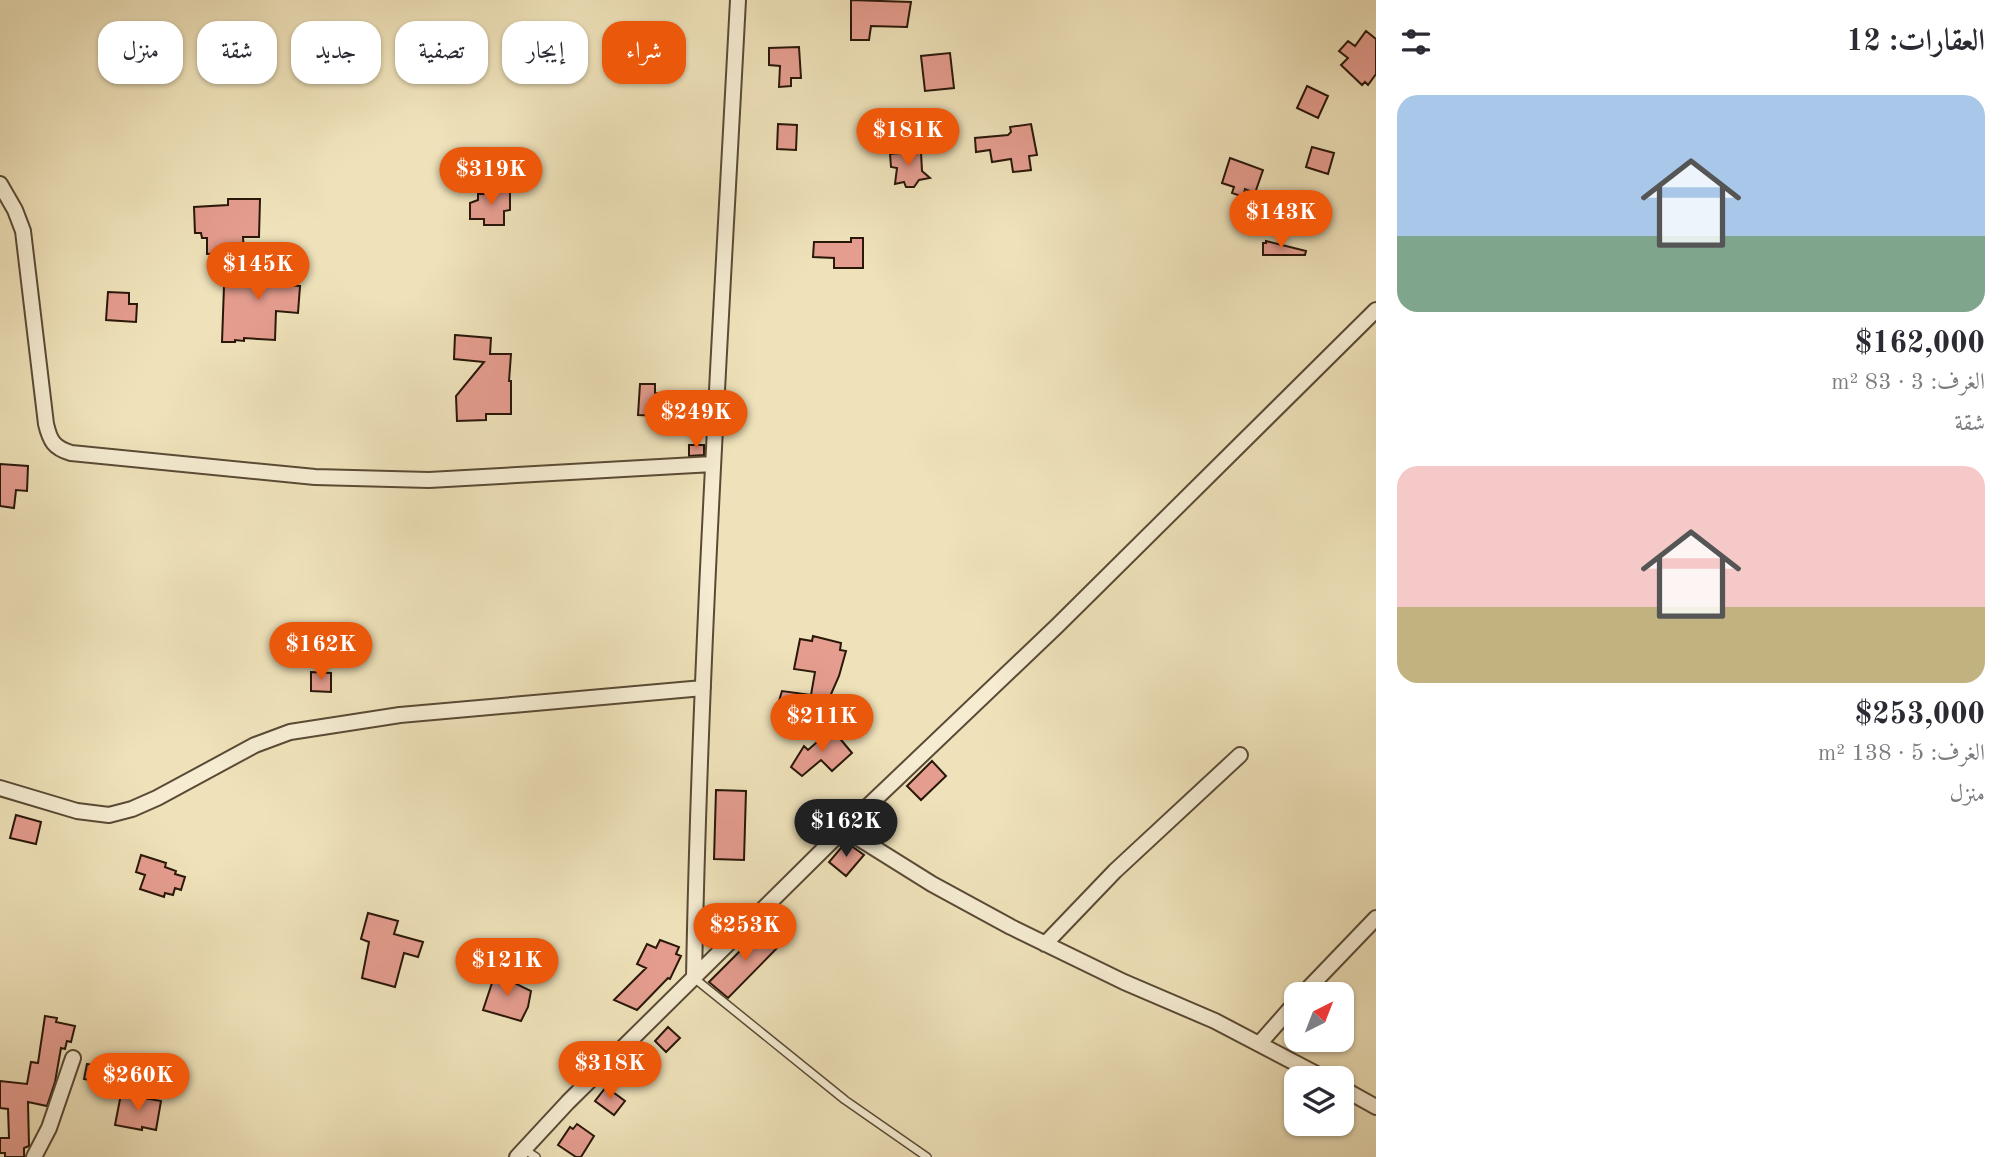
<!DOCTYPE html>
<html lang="ar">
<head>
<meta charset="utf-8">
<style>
	body { margin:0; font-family:"Old Standard TT",Amiri,serif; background:#f2f2f3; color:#2b2b33; direction:rtl; height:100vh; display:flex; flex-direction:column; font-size:26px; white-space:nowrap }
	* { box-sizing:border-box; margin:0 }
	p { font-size:23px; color:#7c7c81 }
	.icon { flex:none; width:38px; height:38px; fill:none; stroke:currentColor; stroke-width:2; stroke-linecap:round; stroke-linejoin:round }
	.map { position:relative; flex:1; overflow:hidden; direction:ltr }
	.drawer { display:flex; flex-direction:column; background:#fff; width:630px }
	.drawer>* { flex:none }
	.guide { position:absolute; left:21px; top:21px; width:665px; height:63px; direction:rtl; display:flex; gap:14px }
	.needle { width:46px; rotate:42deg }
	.buttons { position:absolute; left:1284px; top:982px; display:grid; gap:14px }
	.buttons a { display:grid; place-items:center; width:70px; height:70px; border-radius:14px; background:#fff; box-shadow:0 2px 5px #0004; font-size:35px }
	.price { position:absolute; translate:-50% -60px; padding:0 16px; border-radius:24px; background:#ea580c; color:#fff; font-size:23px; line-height:46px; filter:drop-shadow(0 2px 4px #0008) }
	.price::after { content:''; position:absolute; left:50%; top:42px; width:21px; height:16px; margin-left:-10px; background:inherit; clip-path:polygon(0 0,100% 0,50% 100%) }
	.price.current { background:#222; color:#fff }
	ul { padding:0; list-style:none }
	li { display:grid; align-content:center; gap:14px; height:371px; padding:0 21px }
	li span { display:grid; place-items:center; height:217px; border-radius:21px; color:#555 }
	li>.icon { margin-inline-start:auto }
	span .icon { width:126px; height:126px; fill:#fffc; stroke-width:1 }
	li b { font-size:30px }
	h2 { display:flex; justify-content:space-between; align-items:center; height:84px; padding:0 21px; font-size:30px }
	.tag { padding:0 24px; border-radius:21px; background:#fff; box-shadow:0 2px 5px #0004; font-size:24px; line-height:63px }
	.tag.current { background:#ea580c; color:#fff }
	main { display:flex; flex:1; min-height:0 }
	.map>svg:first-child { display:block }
	.building { fill:#e59d8f; stroke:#291709; stroke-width:2 }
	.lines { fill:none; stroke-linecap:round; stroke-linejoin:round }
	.service-casing { stroke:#5a4a35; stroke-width:10 }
	.minor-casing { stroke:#5a4a35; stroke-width:18 }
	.service { stroke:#f5ecd2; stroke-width:7 }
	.minor { stroke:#f5ecd2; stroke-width:14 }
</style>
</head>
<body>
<main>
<section class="drawer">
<h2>العقارات: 12<svg class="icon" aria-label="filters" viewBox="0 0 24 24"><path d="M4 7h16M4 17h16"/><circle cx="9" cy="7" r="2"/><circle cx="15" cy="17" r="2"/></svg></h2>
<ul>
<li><span style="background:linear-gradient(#a9c7e8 65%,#7fa58c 0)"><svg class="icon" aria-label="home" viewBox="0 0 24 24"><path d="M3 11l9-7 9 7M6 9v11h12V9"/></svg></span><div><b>$162,000</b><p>الغرف: 3 · 83 m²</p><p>شقة</p></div></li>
<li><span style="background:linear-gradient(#f6c9c9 65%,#c2b280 0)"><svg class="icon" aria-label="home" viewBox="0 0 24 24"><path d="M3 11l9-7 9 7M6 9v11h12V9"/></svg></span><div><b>$253,000</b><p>الغرف: 5 · 138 m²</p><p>منزل</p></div></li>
</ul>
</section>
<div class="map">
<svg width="1376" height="1157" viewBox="0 0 1376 1157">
	<rect width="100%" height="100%" fill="#efe2ba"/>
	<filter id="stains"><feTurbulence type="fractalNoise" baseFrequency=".00286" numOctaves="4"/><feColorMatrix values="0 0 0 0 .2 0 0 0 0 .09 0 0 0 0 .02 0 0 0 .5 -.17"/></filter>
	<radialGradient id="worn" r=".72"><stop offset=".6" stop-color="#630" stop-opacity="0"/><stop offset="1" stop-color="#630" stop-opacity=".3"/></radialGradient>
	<path class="building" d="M 851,0 L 911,2 L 907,27 L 871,26 L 869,40 L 851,40 Z
		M 1366,31 L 1376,39 L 1376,74 L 1368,85 L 1365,82 L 1362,85 L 1341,65 L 1348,58 L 1339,51 L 1348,41 L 1355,46 Z
		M 799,47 L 801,78 L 791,78 L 791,86 L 779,87 L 780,66 L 769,65 L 769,48 Z
		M 950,53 L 954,88 L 925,91 L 921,56 Z
		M 1307,86 L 1328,96 L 1318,118 L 1297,108 Z
		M 778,124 L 797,125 L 796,150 L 777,149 Z
		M 1031,124 L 1037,155 L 1029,156 L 1031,170 L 1013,172 L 1011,159 L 992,162 L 990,150 L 976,152 L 975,138 L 1008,135 L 1011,132 L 1010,127 Z
		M 1312,147 L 1334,153 L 1328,174 L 1306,167 Z
		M 908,150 L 921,152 L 922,171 L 930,178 L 919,180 L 914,187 L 906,187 L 904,182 L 895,184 L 897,168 L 891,167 L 890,154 L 908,152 Z
		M 1230,158 L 1263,170 L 1255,193 L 1245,189 L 1243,197 L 1232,193 L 1234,187 L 1222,183 Z
		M 484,190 L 510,190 L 510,210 L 504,211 L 504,225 L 484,225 L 484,219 L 470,219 L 470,203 L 478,200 L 478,194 L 484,194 Z
		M 228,199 L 260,199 L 259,237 L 243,237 L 244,252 L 207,254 L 207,238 L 202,238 L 201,233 L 195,233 L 194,207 L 228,205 Z
		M 851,238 L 863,238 L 863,268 L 834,268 L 834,258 L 813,257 L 814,242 L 851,242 Z
		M 1266,241 L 1306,251 L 1305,255 L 1263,255 L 1263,243 L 1266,243 Z
		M 249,258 L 286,260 L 285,285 L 300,286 L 298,313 L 276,311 L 275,340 L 244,338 L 244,341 L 235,340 L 235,342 L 222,342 L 224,286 L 237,287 L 238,282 L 247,283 Z
		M 108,292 L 129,293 L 129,304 L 137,304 L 136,322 L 106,320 Z
		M 455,335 L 491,338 L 490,354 L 511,354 L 509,381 L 511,381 L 511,414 L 486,414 L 486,420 L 457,421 L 456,396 L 484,362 L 454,359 Z
		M 640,384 L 655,384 L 655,393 L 676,396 L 676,403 L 679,403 L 678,420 L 662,419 L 662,416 L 638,415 Z
		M 689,445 L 704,445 L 704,455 L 689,456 Z
		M 0,464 L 28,466 L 27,491 L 16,490 L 14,508 L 0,506 Z
		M 813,636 L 841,643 L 840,650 L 846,651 L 839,676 L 825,708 L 778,704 L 782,691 L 811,695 L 815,672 L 794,669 L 800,639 L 812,641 Z
		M 311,672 L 331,673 L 331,692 L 311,691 Z
		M 832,729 L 852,753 L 832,771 L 821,760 L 802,776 L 791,767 L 804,746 L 808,750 Z
		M 932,761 L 946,776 L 921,800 L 907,786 Z
		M 716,790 L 746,791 L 744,860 L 714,859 Z
		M 16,815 L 41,822 L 36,844 L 10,838 Z
		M 846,842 L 864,855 L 846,876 L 829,862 Z
		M 141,855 L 166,863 L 165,867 L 176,871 L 175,874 L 185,877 L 181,890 L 175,888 L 173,895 L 165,893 L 164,897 L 140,889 L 145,875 L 136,872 Z
		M 368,913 L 398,921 L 394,934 L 423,942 L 418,957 L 404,953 L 395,987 L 362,978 L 369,942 L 361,939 Z
		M 761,930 L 766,935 L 769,932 L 781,944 L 728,998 L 709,982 Z
		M 660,940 L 679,947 L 676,954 L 681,956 L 670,979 L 668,978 L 637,1010 L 614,1000 L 646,968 L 637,964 L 647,944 L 656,948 Z
		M 496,971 L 510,976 L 508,980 L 531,991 L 528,1007 L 521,1021 L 483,1010 Z
		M 45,1016 L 57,1018 L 56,1022 L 75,1026 L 71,1042 L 67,1041 L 65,1049 L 61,1048 L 55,1082 L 47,1106 L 28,1102 L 29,1146 L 24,1148 L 24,1157 L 5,1157 L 5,1153 L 0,1153 L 0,1138 L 9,1138 L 8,1109 L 0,1108 L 0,1081 L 27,1084 L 31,1062 L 38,1063 Z
		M 668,1027 L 680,1038 L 666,1052 L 655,1041 Z
		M 87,1064 L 110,1068 L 107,1083 L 84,1079 Z
		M 606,1087 L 625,1101 L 614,1115 L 595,1101 Z
		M 121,1094 L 161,1101 L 156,1130 L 142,1127 L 142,1130 L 115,1125 Z
		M 577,1124 L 594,1136 L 581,1157 L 576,1157 L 558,1145 L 570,1127 L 573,1129 Z"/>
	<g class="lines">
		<defs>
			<path id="service" d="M 694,978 L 845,1100 L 927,1157
				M 525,1150 L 536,1157"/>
			<path id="minor" d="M 0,184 L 15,210 L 23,231 L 46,424 C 50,441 54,448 71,453 L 315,477 L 429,480 L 713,464
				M 0,788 L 77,811 L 109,815 L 132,809 L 157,798 L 255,745 L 290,732 L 400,715 L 703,688
				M 844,829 L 932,884 L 1011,927 L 1124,982 L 1215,1021 L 1324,1078
				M 1045,944 L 1115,871 L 1240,755
				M 694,978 C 700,652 721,326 738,0
				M 1303,994 L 1376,918
				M 1260,1043 L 1297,1001
				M 1342,1088 L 1376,1107
				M 34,1157 L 49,1128 L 73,1058
				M 517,1157 L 568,1102 L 844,829 L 1057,626 L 1376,310"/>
		</defs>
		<use href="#service" class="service-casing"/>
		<use href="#minor" class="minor-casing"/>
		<use href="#service" class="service"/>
		<use href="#minor" class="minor"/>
	</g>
	<rect width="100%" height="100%" filter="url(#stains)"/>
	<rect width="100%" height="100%" fill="url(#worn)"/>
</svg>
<div class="buttons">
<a><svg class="needle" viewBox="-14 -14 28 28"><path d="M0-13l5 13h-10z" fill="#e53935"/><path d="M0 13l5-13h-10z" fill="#7c7c81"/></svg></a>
<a><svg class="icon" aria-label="layers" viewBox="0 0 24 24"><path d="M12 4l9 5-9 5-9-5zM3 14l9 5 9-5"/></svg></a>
</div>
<b class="price" style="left:908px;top:168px">$181K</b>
<b class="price" style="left:491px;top:207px">$319K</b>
<b class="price" style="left:1281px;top:250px">$143K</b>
<b class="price" style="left:258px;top:302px">$145K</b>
<b class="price" style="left:696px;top:450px">$249K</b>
<b class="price" style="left:321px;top:682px">$162K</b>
<b class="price" style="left:822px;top:754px">$211K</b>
<b class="price current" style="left:846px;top:859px">$162K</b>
<b class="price" style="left:745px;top:963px">$253K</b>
<b class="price" style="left:507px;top:998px">$121K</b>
<b class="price" style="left:610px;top:1101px">$318K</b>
<b class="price" style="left:138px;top:1113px">$260K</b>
<div class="guide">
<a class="tag current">شراء</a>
<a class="tag">إيجار</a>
<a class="tag">تصفية</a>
<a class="tag">جديد</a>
<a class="tag">شقة</a>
<a class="tag">منزل</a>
</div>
</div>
</main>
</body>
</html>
